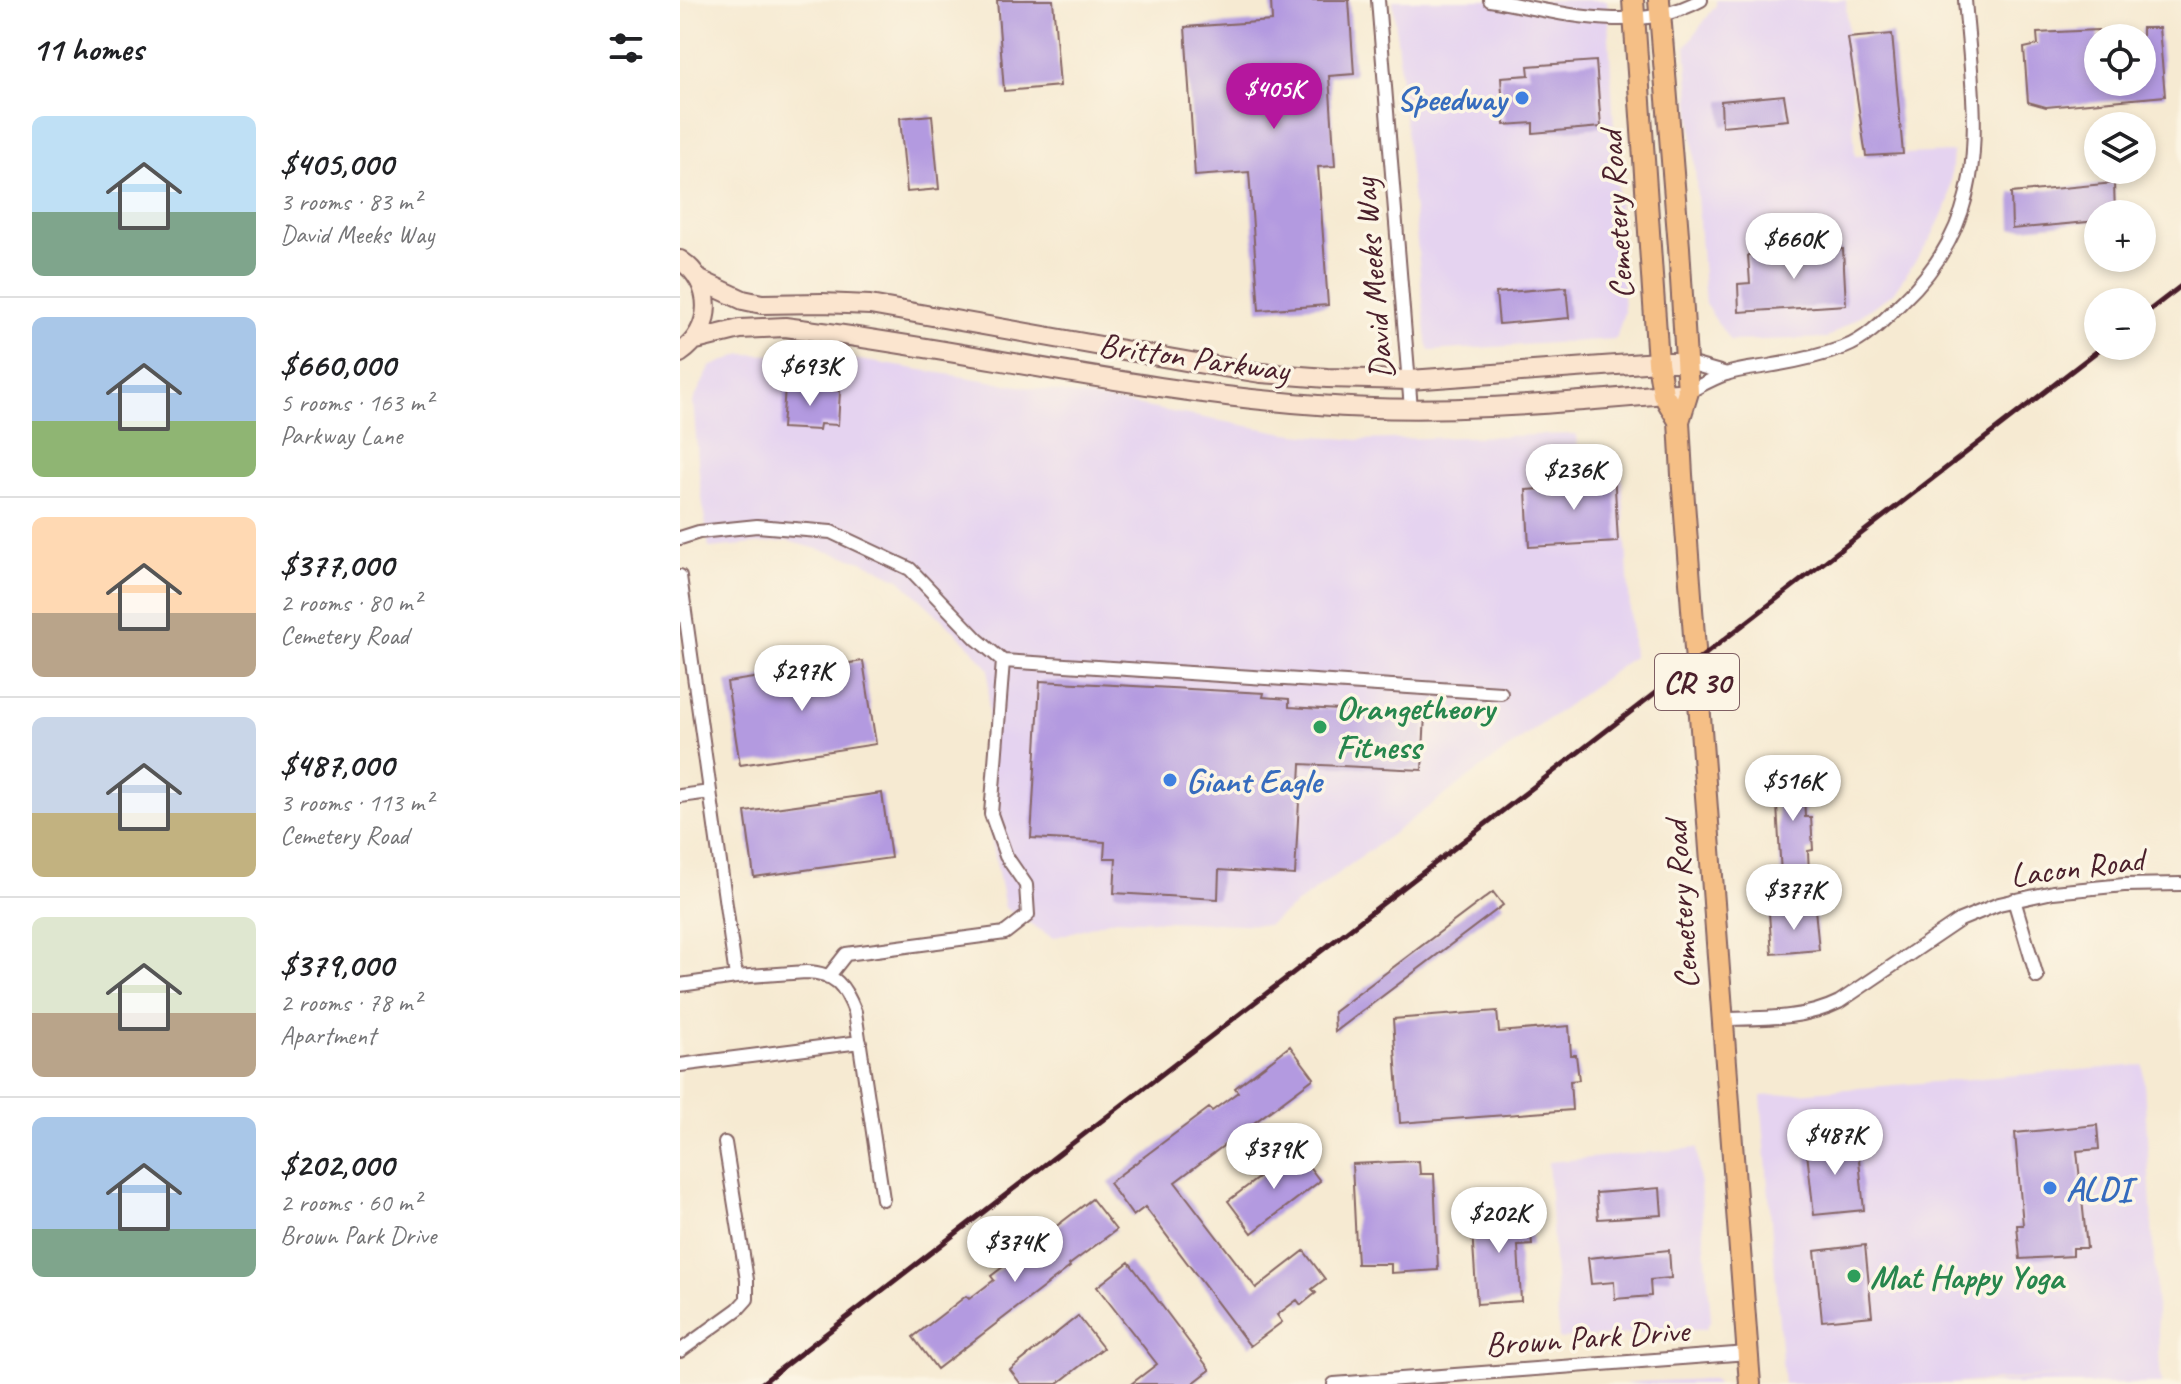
<!DOCTYPE html>
<html lang="en">
<head>
<meta charset="utf-8">
<style>
	body { margin:0; font-family:Caveat,sans-serif; background:#f6f6f6; color:#202124; height:100vh; display:flex; flex-direction:column; font-size:30px; white-space:nowrap }
	* { box-sizing:border-box; margin:0 }
	p { font-size:26px; color:#757577 }
	.icon { flex:none; width:44px; height:44px; fill:none; stroke:currentColor; stroke-width:2; stroke-linecap:round; stroke-linejoin:round }
	.map { position:relative; flex:1; overflow:hidden }
	.sheet { display:flex; flex-direction:column; background:#fff; width:680px }
	.sheet>* { flex:none }
	.buttons { position:absolute; left:1404px; top:24px; display:grid; gap:16px }
	.buttons a { display:grid; place-items:center; width:72px; height:72px; border-radius:50%; background:#fff; box-shadow:0 4px 12px #0003; font-size:40px }
	.price { position:absolute; translate:-50% -68px; padding:0 18px; border-radius:28px; background:#fff; color:#222; font-size:26px; line-height:52px; filter:drop-shadow(0 2px 4px #0008) }
	.price::after { content:''; position:absolute; left:50%; top:48px; width:24px; height:18px; margin-left:-12px; background:inherit; clip-path:polygon(0 0,100% 0,50% 100%) }
	.price.active { background:#b5179e; color:#fff }
	ul { padding:0; list-style:none }
	li { display:flex; align-items:center; gap:24px; height:200px; padding:0 32px }
	li+li { border-top:2px solid #e0e0e0 }
	li span { display:grid; place-items:center; flex:none; width:224px; height:160px; border-radius:12px; color:#555 }
	li>.icon { margin-inline-start:auto }
	span .icon { width:96px; height:96px; fill:#fffc; stroke-width:1 }
	li b { font-size:34px }
	h2 { display:flex; justify-content:space-between; align-items:center; height:96px; padding:0 32px; font-size:34px }
	main { display:flex; flex:1; min-height:0 }
	.map>svg:first-child { display:block }
	.built { fill:#e5d3f0 }
	.building { fill:#b39ae0 }
	.lines { fill:none; stroke-linecap:round; stroke-linejoin:round }
	.minor-casing { stroke:#866665; stroke-width:16 }
	.secondary-casing { stroke:#866665; stroke-width:22 }
	.primary-casing { stroke:#866665; stroke-width:24 }
	.minor { stroke:#fff; stroke-width:12 }
	.secondary { stroke:#fbe5cf; stroke-width:18 }
	.primary { stroke:#f5bf86; stroke-width:20 }
	.rail { stroke:#4a1f2b; stroke-width:5 }
	.shop-dot { fill:#3f7fe0; stroke:#fcf5e5; stroke-width:3 }
	.leisure-dot { fill:#2e9e5b; stroke:#fcf5e5; stroke-width:3 }
	.labels { text-anchor:middle; dominant-baseline:central; stroke-width:7; stroke-linejoin:round; paint-order:stroke }
	.shield { fill:#fcf5e5; stroke:#7f5f63; stroke-width:2 }
	.shield-label { font-size:32px; font-weight:bold; fill:#4a1f2b }
	.shop-label { font-size:34px; font-weight:bold; fill:#366cbe; stroke:#fcf5e5; text-anchor:start }
	.street-label { font-size:34px; fill:#4a1f2b; stroke:#fcf5e5 }
	.leisure-label { font-size:34px; font-weight:bold; fill:#27864d; stroke:#fcf5e5; text-anchor:start }
</style>
</head>
<body>
<main>
<section class="sheet">
<h2>11 homes<svg class="icon" aria-label="filters" viewBox="0 0 24 24"><path d="M4 7h16M4 17h16"/><circle cx="9" cy="7" r="2"/><circle cx="15" cy="17" r="2"/></svg></h2>
<ul>
<li><span style="background:linear-gradient(#bfe0f5 60%,#7fa58c 0)"><svg class="icon" aria-label="home" viewBox="0 0 24 24"><path d="M3 11l9-7 9 7M6 9v11h12V9"/></svg></span><div><b>$405,000</b><p>3 rooms · 83 m²</p><p>David Meeks Way</p></div></li>
<li><span style="background:linear-gradient(#a9c7e8 65%,#8fb573 0)"><svg class="icon" aria-label="home" viewBox="0 0 24 24"><path d="M3 11l9-7 9 7M6 9v11h12V9"/></svg></span><div><b>$660,000</b><p>5 rooms · 163 m²</p><p>Parkway Lane</p></div></li>
<li><span style="background:linear-gradient(#ffd9b3 60%,#b9a48a 0)"><svg class="icon" aria-label="home" viewBox="0 0 24 24"><path d="M3 11l9-7 9 7M6 9v11h12V9"/></svg></span><div><b>$377,000</b><p>2 rooms · 80 m²</p><p>Cemetery Road</p></div></li>
<li><span style="background:linear-gradient(#c9d6e8 60%,#c2b280 0)"><svg class="icon" aria-label="home" viewBox="0 0 24 24"><path d="M3 11l9-7 9 7M6 9v11h12V9"/></svg></span><div><b>$487,000</b><p>3 rooms · 113 m²</p><p>Cemetery Road</p></div></li>
<li><span style="background:linear-gradient(#dfe7d0 60%,#b9a48a 0)"><svg class="icon" aria-label="home" viewBox="0 0 24 24"><path d="M3 11l9-7 9 7M6 9v11h12V9"/></svg></span><div><b>$379,000</b><p>2 rooms · 78 m²</p><p>Apartment</p></div></li>
<li><span style="background:linear-gradient(#a9c7e8 70%,#7fa58c 0)"><svg class="icon" aria-label="home" viewBox="0 0 24 24"><path d="M3 11l9-7 9 7M6 9v11h12V9"/></svg></span><div><b>$202,000</b><p>2 rooms · 60 m²</p><p>Brown Park Drive</p></div></li>
</ul>
</section>
<div class="map">
<svg width="1501" height="1384" viewBox="0 0 1501 1384">
	<rect width="100%" height="100%" fill="#fcf5e5"/>
	<filter id="ink" filterUnits="userSpaceOnUse"><feTurbulence type="fractalNoise" baseFrequency=".0125" numOctaves="2"/><feDisplacementMap in="SourceGraphic" scale="16" xChannelSelector="R" yChannelSelector="G"/><feConvolveMatrix kernelMatrix="1 2 1 2 8 2 1 2 1" color-interpolation-filters="sRGB"/></filter>
	<filter id="wash" filterUnits="userSpaceOnUse"><feTurbulence type="fractalNoise" baseFrequency=".006" numOctaves="4" result="noise"/><feDisplacementMap in="SourceGraphic" scale="32" xChannelSelector="R" yChannelSelector="G"/><feGaussianBlur stdDeviation="1.8" result="paint"/><feColorMatrix in="noise" values="0 0 0 0 0 0 0 0 0 0 0 0 0 0 0 0 0 1.4 0 .05"/><feComposite in="paint" operator="in"/></filter>
	<g filter="url(#wash)">
		<rect width="100%" height="100%" fill="#f6ead2"/>
		<path class="built" d="M 713,0 L 927,0 L 944,312 L 936,339 L 750,351 L 747,343 Z
			M 1036,0 L 1166,0 L 1175,156 L 1273,152 L 1269,201 L 1251,238 L 1213,293 L 1147,338 L 1050,341 L 1025,304 L 1006,46 L 1036,5 Z
			M 62,354 L 161,357 L 427,400 L 606,433 L 677,440 L 896,434 L 900,463 L 941,463 L 953,657 L 588,925 L 435,919 L 373,938 L 325,908 L 306,811 L 309,669 L 286,642 L 219,579 L 182,561 L 108,541 L 29,548 L 20,484 L 13,402 L 30,367 Z
			M 1463,1065 L 1481,1384 L 1303,1384 L 1391,1375 L 1270,1384 L 1104,1384 L 1081,1096 Z
			M 1017,1148 L 1031,1319 L 1026,1329 L 879,1339 L 868,1162 Z
			M 1031,1379 L 1038,1384 L 943,1384 L 957,1382 Z"/>
		<g id="blocks">
			<path class="building" d="M 317,0 L 373,0 L 380,86 L 324,91 Z
				M 609,0 L 669,0 L 674,74 L 649,76 L 655,166 L 638,167 L 648,305 L 579,310 L 569,172 L 515,176 L 505,27 L 592,21 L 591,1 Z
				M 1462,28 L 1479,28 L 1485,96 L 1366,107 L 1348,102 L 1344,48 L 1358,45 L 1357,33 L 1418,30 L 1418,82 L 1462,82 Z
				M 1212,34 L 1223,154 L 1186,156 L 1168,38 Z
				M 916,61 L 921,127 L 853,133 L 853,123 L 824,125 L 821,77 L 849,75 L 848,66 Z
				M 1104,95 L 1108,120 L 1042,126 L 1041,101 Z
				M 252,115 L 259,189 L 227,192 L 220,118 Z
				M 1434,183 L 1435,214 L 1418,214 L 1418,221 L 1332,229 L 1331,193 Z
				M 1163,249 L 1166,305 L 1059,312 L 1058,284 L 1070,283 L 1068,255 Z
				M 886,287 L 889,318 L 819,324 L 816,293 Z
				M 105,387 L 160,391 L 158,425 L 140,424 L 139,430 L 102,428 Z
				M 934,470 L 938,542 L 849,547 L 846,490 L 895,487 L 894,473 Z
				M 183,661 L 196,744 L 60,765 L 47,682 Z
				M 360,681 L 584,693 L 583,697 L 609,699 L 609,707 L 745,715 L 742,770 L 621,764 L 615,875 L 539,870 L 538,899 L 434,893 L 436,858 L 424,858 L 425,842 L 351,838 Z
				M 1123,769 L 1125,817 L 1131,817 L 1133,850 L 1128,851 L 1129,874 L 1101,875 L 1095,770 Z
				M 202,793 L 211,858 L 74,877 L 65,812 Z
				M 813,892 L 823,905 L 655,1032 L 654,1012 Z
				M 1135,909 L 1139,950 L 1092,954 L 1089,913 Z
				M 817,1011 L 819,1032 L 889,1026 L 891,1055 L 896,1055 L 899,1080 L 890,1081 L 892,1110 L 720,1123 L 713,1019 Z
				M 610,1046 L 634,1078 L 495,1182 L 576,1288 L 624,1251 L 645,1279 L 632,1289 L 636,1293 L 621,1305 L 617,1300 L 597,1315 L 602,1322 L 570,1346 L 465,1207 L 453,1216 L 429,1183 L 529,1108 L 532,1111 L 558,1092 L 555,1088 Z
				M 1417,1125 L 1419,1149 L 1397,1151 L 1407,1248 L 1393,1248 L 1393,1256 L 1340,1259 L 1337,1225 L 1343,1225 L 1335,1133 Z
				M 1177,1140 L 1184,1210 L 1134,1215 L 1126,1144 Z
				M 616,1149 L 640,1181 L 572,1233 L 548,1201 Z
				M 739,1161 L 740,1174 L 754,1174 L 758,1270 L 711,1273 L 711,1264 L 677,1264 L 672,1164 Z
				M 980,1188 L 982,1215 L 918,1219 L 916,1193 Z
				M 412,1199 L 436,1230 L 389,1265 L 390,1267 L 257,1369 L 233,1337 L 286,1296 L 289,1299 L 314,1280 L 311,1276 Z
				M 849,1211 L 852,1245 L 838,1246 L 841,1301 L 797,1304 L 791,1215 Z
				M 1185,1245 L 1192,1316 L 1142,1321 L 1135,1251 Z
				M 989,1250 L 991,1278 L 970,1280 L 971,1296 L 935,1299 L 934,1282 L 911,1284 L 908,1258 Z
				M 449,1262 L 530,1370 L 512,1384 L 451,1384 L 477,1364 L 417,1287 Z
				M 398,1316 L 423,1348 L 377,1384 L 341,1384 L 330,1370 Z"/>
		</g>
	</g>
	<g filter="url(#ink)">
		<use href="#blocks" fill-opacity="0" stroke="#866665" stroke-width="2"/>
		<g class="lines">
			<defs>
				<path id="minor" d="M 698,0 L 731,409
					M 810,0 C 880,12 955,36 1021,0
					M 1005,362 L 1047,374
					M 1008,392 C 1020,386 1033,378 1046,374 C 1061,369 1079,368 1094,365 C 1118,361 1143,355 1165,347 C 1187,339 1206,318 1222,302 C 1316,213 1294,116 1285,0
					M 0,538 L 19,532 L 77,526 L 151,532 L 230,569 L 297,639 L 323,661 L 821,693
					M 0,576 L 56,977
					M 0,796 L 30,792
					M 1334,900 L 1357,977
					M 148,977 L 166,954 L 325,933 L 348,915 L 346,885 L 326,856 L 311,814 L 323,661
					M 0,985 L 56,977 L 126,972 C 156,973 165,986 175,1012 L 203,1199
					M 1042,1019 C 1081,1018 1123,1020 1159,1002 L 1280,920 L 1319,904 L 1373,892 L 1444,885 L 1501,884
					M 0,1065 L 180,1042
					M 0,1351 L 58,1309 L 67,1299 L 67,1280 L 45,1143
					M 654,1384 L 1068,1353"/>
				<path id="secondary" d="M 0,260 C 35,283 34,330 0,353
					M 20,280 L 63,300 L 82,304 L 142,303 L 190,305 L 511,362 L 581,373 L 647,378 L 730,380 L 978,362 L 1005,362
					M 16,340 L 60,329 L 105,327 C 283,349 459,392 638,405 C 761,415 885,403 1008,392"/>
				<path id="primary" d="M 953,0 L 978,362 L 983,394 L 999,421
					M 979,0 L 999,247 L 1008,392 L 999,421 L 1002,475 L 1070,1384"/>
			</defs>
			<use href="#minor" class="minor-casing"/>
			<use href="#secondary" class="secondary-casing"/>
			<use href="#primary" class="primary-casing"/>
			<use href="#minor" class="minor"/>
			<use href="#secondary" class="secondary"/>
			<use href="#primary" class="primary"/>
			<path class="rail" d="M 1462,316 L 1501,286
				M 81,1384 L 1424,346"/>
		</g>
	</g>
	<g class="shop-dot">
		<circle cx="842" cy="98" r="8"/>
		<circle cx="490" cy="780" r="8"/>
		<circle cx="1370" cy="1188" r="8"/>
	</g>
	<g class="leisure-dot">
		<circle cx="640" cy="727" r="8"/>
		<circle cx="1174" cy="1276" r="8"/>
	</g>
	<g class="labels">
		<rect class="shield" x="975" y="654" width="84" height="56" rx="6"/>
		<g class="shield-label">
			<text x="1017" y="682">CR 30</text>
		</g>
		<g class="shop-label">
			<text x="826" y="98" text-anchor="end">Speedway</text>
			<text x="506" y="780">Giant Eagle</text>
			<text x="1386" y="1188">ALDI</text>
		</g>
		<g class="street-label">
			<text transform="translate(936 215) rotate(-94)">Cemetery Road</text>
			<text transform="translate(693 279) rotate(-95)">David Meeks Way</text>
			<text transform="translate(514 357) rotate(8)">Britton Parkway</text>
			<text transform="translate(1397 867) rotate(-7)">Lacon Road</text>
			<text transform="translate(1001 905) rotate(-94)">Cemetery Road</text>
			<text transform="translate(907 1337) rotate(-4)">Brown Park Drive</text>
		</g>
		<g class="leisure-label">
			<text x="656" y="707">Orangetheory<tspan x="656" dy="39">Fitness</tspan></text>
			<text x="1190" y="1276">Mat Happy Yoga</text>
		</g>
	</g>
</svg>
<div class="buttons">
<a><svg class="icon" aria-label="locate" viewBox="0 0 24 24"><circle cx="12" cy="12" r="6"/><path d="M12 2v4M12 18v4M2 12h4M18 12h4"/></svg></a>
<a><svg class="icon" aria-label="layers" viewBox="0 0 24 24"><path d="M12 4l9 5-9 5-9-5zM3 14l9 5 9-5"/></svg></a>
<a>+</a>
<a>−</a>
</div>
<b class="price active" style="left:594px;top:131px">$405K</b>
<b class="price" style="left:1114px;top:281px">$660K</b>
<b class="price" style="left:130px;top:408px">$693K</b>
<b class="price" style="left:894px;top:512px">$236K</b>
<b class="price" style="left:122px;top:713px">$297K</b>
<b class="price" style="left:1113px;top:823px">$516K</b>
<b class="price" style="left:1114px;top:932px">$377K</b>
<b class="price" style="left:1155px;top:1177px">$487K</b>
<b class="price" style="left:594px;top:1191px">$379K</b>
<b class="price" style="left:819px;top:1255px">$202K</b>
<b class="price" style="left:335px;top:1284px">$374K</b>
</div>
</main>
</body>
</html>
